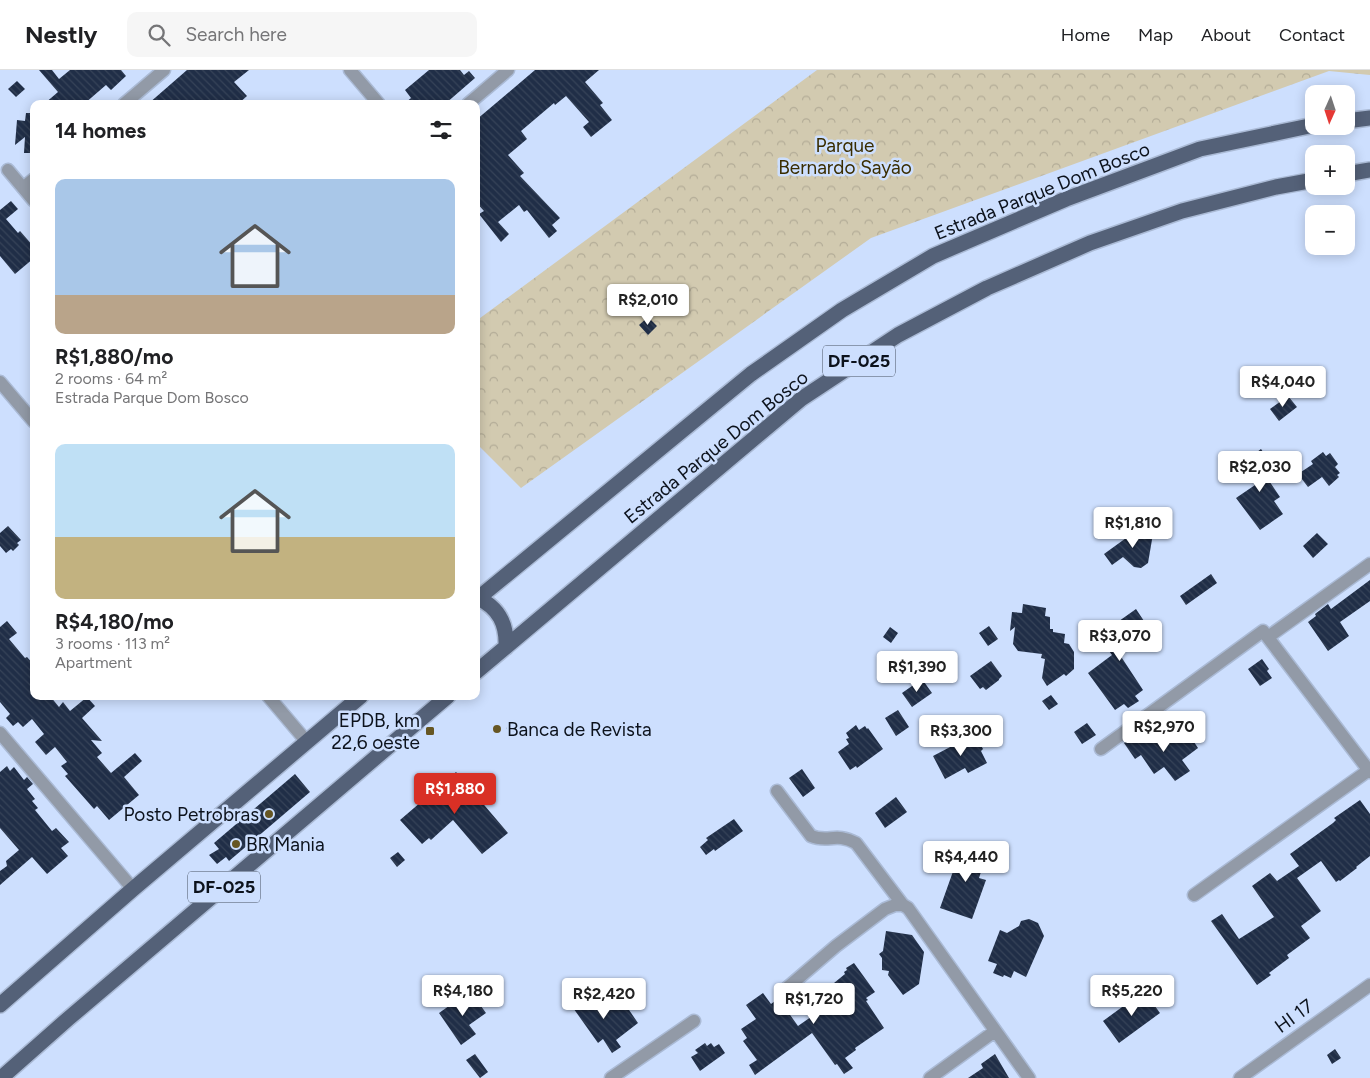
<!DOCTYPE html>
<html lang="en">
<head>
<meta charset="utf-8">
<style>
	body { margin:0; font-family:Figtree,sans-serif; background:#f6f6f6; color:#202124; height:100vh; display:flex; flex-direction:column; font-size:19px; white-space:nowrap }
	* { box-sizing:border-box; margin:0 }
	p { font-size:16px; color:#757577 }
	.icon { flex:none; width:28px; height:28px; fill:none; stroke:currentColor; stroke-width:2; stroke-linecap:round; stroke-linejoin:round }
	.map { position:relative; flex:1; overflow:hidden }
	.side { position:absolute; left:30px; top:30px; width:450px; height:600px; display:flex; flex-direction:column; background:#fff; border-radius:10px; box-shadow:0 2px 12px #0003 }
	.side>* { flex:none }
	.needle { width:32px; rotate:183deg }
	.controls { position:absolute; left:1305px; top:15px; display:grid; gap:10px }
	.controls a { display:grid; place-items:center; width:50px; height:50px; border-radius:10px; background:#fff; box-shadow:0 2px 12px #0003; font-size:25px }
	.price { position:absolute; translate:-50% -42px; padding:0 11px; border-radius:5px; background:#fff; color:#222; font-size:16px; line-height:32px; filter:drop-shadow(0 1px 2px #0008) }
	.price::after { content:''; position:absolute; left:50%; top:30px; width:15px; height:11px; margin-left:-8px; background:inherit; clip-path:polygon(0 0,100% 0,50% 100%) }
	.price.on { background:#d93025; color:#fff }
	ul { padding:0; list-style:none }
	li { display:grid; align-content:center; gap:10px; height:265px; padding:0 25px }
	li span { display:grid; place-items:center; height:155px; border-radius:10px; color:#555 }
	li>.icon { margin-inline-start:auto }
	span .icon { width:90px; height:90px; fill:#fffc; stroke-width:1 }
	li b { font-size:21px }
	h2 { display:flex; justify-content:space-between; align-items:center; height:60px; padding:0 25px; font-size:21px }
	header { display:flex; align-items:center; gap:30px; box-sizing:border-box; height:70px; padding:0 25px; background:#fff; border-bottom:1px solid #e0e0e0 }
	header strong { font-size:24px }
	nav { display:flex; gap:28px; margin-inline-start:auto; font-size:18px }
	.search { width:350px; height:45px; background:#f6f6f6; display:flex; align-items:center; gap:12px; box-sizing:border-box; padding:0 18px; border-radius:10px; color:#757577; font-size:19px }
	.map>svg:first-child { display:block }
	.park { fill:url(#park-crowns) }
	.building { fill:url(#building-back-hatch) }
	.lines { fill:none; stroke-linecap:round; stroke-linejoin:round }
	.minor-casing { stroke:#aabad5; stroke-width:15 }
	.major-casing { stroke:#aabad5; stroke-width:18 }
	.minor { stroke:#929aa7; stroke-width:12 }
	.major { stroke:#546178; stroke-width:15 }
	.poi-dot { fill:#665623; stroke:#cddffe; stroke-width:2 }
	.labels { text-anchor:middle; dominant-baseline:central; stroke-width:5; stroke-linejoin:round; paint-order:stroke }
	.shield { fill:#cddffe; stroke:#465060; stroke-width:1 }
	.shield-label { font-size:18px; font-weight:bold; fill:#0c121c }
	.park-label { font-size:19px; fill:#3a2d00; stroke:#cddffe }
	.street-label { font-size:19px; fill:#0c121c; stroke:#cddffe }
	.poi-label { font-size:19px; fill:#0c121c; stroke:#cddffe; text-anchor:end }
</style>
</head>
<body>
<header>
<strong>Nestly</strong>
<div class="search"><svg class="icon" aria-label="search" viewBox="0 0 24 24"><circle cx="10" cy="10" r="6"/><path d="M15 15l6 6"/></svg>Search here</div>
<nav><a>Home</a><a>Map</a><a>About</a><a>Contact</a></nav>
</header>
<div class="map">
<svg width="1370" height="1008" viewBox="0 0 1370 1008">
	<defs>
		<pattern id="park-crowns" width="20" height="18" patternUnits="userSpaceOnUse" patternTransform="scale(1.25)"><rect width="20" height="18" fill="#d2cab0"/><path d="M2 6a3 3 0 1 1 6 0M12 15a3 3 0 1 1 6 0" fill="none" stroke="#b3ac97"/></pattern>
		<pattern id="building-back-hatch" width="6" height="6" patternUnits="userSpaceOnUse" patternTransform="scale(1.25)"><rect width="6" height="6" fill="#202e47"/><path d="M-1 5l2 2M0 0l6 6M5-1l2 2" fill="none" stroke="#364358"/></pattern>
	</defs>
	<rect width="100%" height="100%" fill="#cddffe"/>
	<path class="park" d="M 817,0 L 1370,0 L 1370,5 L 1329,1 L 871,168 L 521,418 L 476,373 L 476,251 Z"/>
	<path class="building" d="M 39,0 L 52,0 L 59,9 L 70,0 L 121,0 L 126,6 L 111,20 L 106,15 L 84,34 L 44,34 L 58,22 Z
		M 187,0 L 249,0 L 234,12 L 247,26 L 238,34 L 148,34 Z
		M 429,0 L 460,0 L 464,5 L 469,1 L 475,8 L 445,34 L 404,34 L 411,28 L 405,20 Z
		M 535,0 L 599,0 L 585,12 L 603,33 L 600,35 L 612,50 L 591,67 L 583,57 L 589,52 L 566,26 L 555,35 L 554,33 L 521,61 L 527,69 L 508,85 L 524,103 L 520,106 L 560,148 L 552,155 L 557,161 L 549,168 L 527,140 L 524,142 L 519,135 L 498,152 L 509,164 L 501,172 L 479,144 L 484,141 L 476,132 L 476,50 Z
		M 17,11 L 25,19 L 16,27 L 8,19 Z
		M 26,43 L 34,43 L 33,83 L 24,83 L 25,67 L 15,75 L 17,50 L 25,51 Z
		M 11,131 L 18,139 L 6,149 L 18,163 L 20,161 L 34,177 L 34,188 L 15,204 L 0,186 L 0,140 Z
		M 648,247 L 657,256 L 648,265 L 639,255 Z
		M 1288,326 L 1297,337 L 1279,351 L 1270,339 Z
		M 1261,379 L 1272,395 L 1263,402 L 1280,427 L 1274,431 L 1283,444 L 1260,460 L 1236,428 L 1258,413 L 1242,393 Z
		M 1323,382 L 1326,386 L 1330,383 L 1338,394 L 1335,397 L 1340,403 L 1337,405 L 1339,407 L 1329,416 L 1322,407 L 1308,417 L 1298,404 L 1313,394 L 1311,391 Z
		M 8,456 L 21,470 L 17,473 L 19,475 L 13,481 L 11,479 L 6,483 L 0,476 L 0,463 Z
		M 1142,456 L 1154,458 L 1148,493 L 1141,498 L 1134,497 L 1123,487 L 1112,495 L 1104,484 L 1133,463 L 1140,464 Z
		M 1317,463 L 1328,474 L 1313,488 L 1303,476 Z
		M 1211,504 L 1217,513 L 1186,535 L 1180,526 Z
		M 1370,510 L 1370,531 L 1340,552 L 1349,566 L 1328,581 L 1308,552 L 1316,546 L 1315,544 L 1328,534 L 1331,539 Z
		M 1023,534 L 1046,538 L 1045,546 L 1050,547 L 1050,559 L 1053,559 L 1053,562 L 1065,564 L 1064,573 L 1069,574 L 1074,582 L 1074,599 L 1066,606 L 1064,604 L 1047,616 L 1042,608 L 1045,589 L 1041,588 L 1042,584 L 1018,581 L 1013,574 L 1015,557 L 1010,561 L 1012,542 L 1022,543 Z
		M 1136,539 L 1150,560 L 1118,582 L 1143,620 L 1135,626 L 1139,631 L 1128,638 L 1124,634 L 1115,640 L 1088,603 L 1112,585 L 1098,566 Z
		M 7,551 L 17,563 L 9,569 L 25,588 L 27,587 L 34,595 L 34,626 L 50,626 L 59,637 L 63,632 L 70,641 L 87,627 L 95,636 L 82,648 L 102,671 L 91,670 L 102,683 L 97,687 L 111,703 L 135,683 L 142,691 L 124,707 L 139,725 L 109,750 L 97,736 L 94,739 L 65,706 L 68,704 L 61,696 L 67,692 L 55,677 L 46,685 L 35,672 L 44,664 L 32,649 L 23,657 L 18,652 L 13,656 L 6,648 L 10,644 L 0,632 L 0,557 Z
		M 989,556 L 998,569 L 988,576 L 979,563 Z
		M 890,557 L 898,563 L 891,573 L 883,567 Z
		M 1262,589 L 1269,599 L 1267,601 L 1272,608 L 1260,616 L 1248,599 Z
		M 991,591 L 1002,606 L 999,609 L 999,610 L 986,620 L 983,617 L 980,619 L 970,606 Z
		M 922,609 L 932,623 L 912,637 L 902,623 Z
		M 1051,625 L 1058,634 L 1049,640 L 1042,631 Z
		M 898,640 L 909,657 L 896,666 L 885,648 Z
		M 516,651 L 522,659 L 512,666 L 506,658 Z
		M 1087,653 L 1096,665 L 1082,674 L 1074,662 Z
		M 856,655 L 859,660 L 865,656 L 867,659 L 868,658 L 883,679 L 857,698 L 856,696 L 850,700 L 838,682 L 849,674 L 846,669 L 849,668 L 846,663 Z
		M 1166,660 L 1172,667 L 1177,663 L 1181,668 L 1188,663 L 1198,678 L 1182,690 L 1190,701 L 1175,711 L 1164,697 L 1154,704 L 1141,685 L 1135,689 L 1124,673 L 1134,666 L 1137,671 L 1140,669 L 1142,672 L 1146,669 L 1148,673 Z
		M 975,664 L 983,679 L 981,681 L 987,693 L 968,703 L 965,698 L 945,709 L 933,686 Z
		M 7,696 L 10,701 L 14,697 L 24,710 L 27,707 L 33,714 L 27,719 L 35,729 L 32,731 L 38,738 L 35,740 L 52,761 L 56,758 L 69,772 L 61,778 L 68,786 L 47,804 L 32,787 L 0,815 L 0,801 L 7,796 L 6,791 L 19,780 L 0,758 L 0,702 Z
		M 802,699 L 815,718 L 803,727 L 789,708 Z
		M 456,702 L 508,763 L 482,784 L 453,750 L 431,770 L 429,768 L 422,774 L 400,750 Z
		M 295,704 L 310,722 L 229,791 L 226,787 L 217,794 L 209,785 L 219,779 L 214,773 Z
		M 896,727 L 907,742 L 885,758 L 875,743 Z
		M 1360,730 L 1370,744 L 1370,786 L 1356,797 L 1357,798 L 1340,811 L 1339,810 L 1336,812 L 1321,791 L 1297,808 L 1321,841 L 1301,856 L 1310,868 L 1287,885 L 1289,888 L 1269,903 L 1271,905 L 1257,915 L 1211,851 L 1222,844 L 1239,869 L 1274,847 L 1252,816 L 1270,803 L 1277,811 L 1299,796 L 1290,784 L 1333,753 L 1336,750 L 1334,748 Z
		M 734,749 L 743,761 L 715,781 L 714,779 L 706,785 L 700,777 L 708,770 L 706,768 Z
		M 969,774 L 988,780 L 979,808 L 986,810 L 972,849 L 940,838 L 961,779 L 966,781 Z
		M 398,782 L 405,790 L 397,797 L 390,788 Z
		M 1029,849 L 1038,853 L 1044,866 L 1026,907 L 1014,901 L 1011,908 L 1004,905 L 1003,907 L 993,903 L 997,894 L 988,891 L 1000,860 L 1007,863 L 1019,856 L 1021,851 Z
		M 886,861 L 912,865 L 924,882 L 919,914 L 903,925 L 888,905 L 889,901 L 882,900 L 882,888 L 879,884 L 883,881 Z
		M 854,893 L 875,922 L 866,928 L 868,930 L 866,931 L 884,958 L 855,978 L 856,980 L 845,988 L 853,998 L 844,1004 L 837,994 L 835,995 L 812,963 L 755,1005 L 749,995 L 757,990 L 743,971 L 747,968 L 741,959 L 756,949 L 746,935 L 763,923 L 771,934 L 775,931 L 780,937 L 783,935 L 798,956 L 818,942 L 820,945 L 845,927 L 834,913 L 845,904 L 844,902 L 847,900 L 846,898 Z
		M 470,921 L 486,943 L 469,955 L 476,964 L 461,975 L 439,943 Z
		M 589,921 L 604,941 L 618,932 L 623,940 L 627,937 L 638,953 L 616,970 L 621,977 L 612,983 L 603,969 L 598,973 L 571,935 Z
		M 1144,921 L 1160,943 L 1119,973 L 1103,951 Z
		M 705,973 L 707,976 L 711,973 L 714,977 L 719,974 L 725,983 L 700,1001 L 691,987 L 698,983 L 695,980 Z
		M 1335,979 L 1341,988 L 1332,994 L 1327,985 Z
		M 475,984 L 488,1002 L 480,1008 L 466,990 Z
		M 995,984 L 1009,1008 L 968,1008 L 983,998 L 981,994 Z"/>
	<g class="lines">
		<defs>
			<path id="minor" d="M 350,0 L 379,34
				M 124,34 L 164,0
				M 468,34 L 508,0
				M 8,100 L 34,131
				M 23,118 L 34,109
				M 0,312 L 34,352
				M 1268,567 L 1370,494
				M 268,626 L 307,672
				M 0,663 L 133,819
				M 1101,679 L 1263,561 L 1370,702
				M 777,721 L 811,766 C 828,773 836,762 856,773 L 903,835 L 908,838 L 1029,1008
				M 1194,825 L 1369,700
				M 787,918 L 836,876 L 885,839 L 895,835 L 903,835
				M 611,1008 L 694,951
				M 930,1008 L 995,961
				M 1240,1008 L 1370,915"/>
			<path id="major" d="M 1346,51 L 1370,48
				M 1346,104 L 1370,100
				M 478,528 C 499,538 507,554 506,577
				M 476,530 L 751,304 L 842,240 L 933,186 L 1066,129 L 1200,79 L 1314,55
				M 476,602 L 801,329 L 898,265 L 987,218 L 1090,173 L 1182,141 L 1276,117 L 1314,110
				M 0,935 L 133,819 L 361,626
				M 1,1008 L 69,948 L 448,626"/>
		</defs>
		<use href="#minor" class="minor-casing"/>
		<use href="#major" class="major-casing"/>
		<use href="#minor" class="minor"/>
		<use href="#major" class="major"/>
	</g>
	<g class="poi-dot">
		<circle cx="497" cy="659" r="5"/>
		<rect x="425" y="656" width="10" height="10" rx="2.5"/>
		<circle cx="269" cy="744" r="5"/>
		<circle cx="236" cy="774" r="5"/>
	</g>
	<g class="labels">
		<g class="shield">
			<rect x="823" y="275.5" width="72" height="31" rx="4"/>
			<rect x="188" y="801.5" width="72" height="31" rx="4"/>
		</g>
		<g class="shield-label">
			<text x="859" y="291">DF-025</text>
			<text x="224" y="817">DF-025</text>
		</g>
		<g class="park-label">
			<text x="845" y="75">Parque<tspan x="845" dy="22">Bernardo Sayão</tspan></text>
		</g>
		<g class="street-label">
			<text transform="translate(1042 121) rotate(-22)">Estrada Parque Dom Bosco</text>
			<text transform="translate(716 377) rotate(-39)">Estrada Parque Dom Bosco</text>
			<text transform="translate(1294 946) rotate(-36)">HI 17</text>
		</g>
		<g class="poi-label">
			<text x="420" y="650">EPDB, km<tspan x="420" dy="22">22,6 oeste</tspan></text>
			<text x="507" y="659" text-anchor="start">Banca de Revista</text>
			<text x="259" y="744">Posto Petrobras</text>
			<text x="246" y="774" text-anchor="start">BR Mania</text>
		</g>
	</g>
</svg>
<div class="controls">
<a><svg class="needle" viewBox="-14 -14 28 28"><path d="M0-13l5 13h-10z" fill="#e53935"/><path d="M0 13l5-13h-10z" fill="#757577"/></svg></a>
<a>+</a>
<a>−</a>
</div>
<b class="price" style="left:648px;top:256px">R$2,010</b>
<b class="price" style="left:1283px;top:338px">R$4,040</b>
<b class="price" style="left:1260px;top:423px">R$2,030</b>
<b class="price" style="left:1133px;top:479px">R$1,810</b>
<b class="price" style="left:1120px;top:592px">R$3,070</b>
<b class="price" style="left:917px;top:623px">R$1,390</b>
<b class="price" style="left:1164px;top:683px">R$2,970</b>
<b class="price" style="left:961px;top:687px">R$3,300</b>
<b class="price on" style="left:455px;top:745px">R$1,880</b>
<b class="price" style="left:966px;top:813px">R$4,440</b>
<b class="price" style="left:463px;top:947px">R$4,180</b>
<b class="price" style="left:1132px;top:947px">R$5,220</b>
<b class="price" style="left:604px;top:950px">R$2,420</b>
<b class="price" style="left:814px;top:955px">R$1,720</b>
<section class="side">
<h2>14 homes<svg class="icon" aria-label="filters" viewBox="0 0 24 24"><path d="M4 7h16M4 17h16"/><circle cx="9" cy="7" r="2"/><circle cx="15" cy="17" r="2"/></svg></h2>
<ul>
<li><span style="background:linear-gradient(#a9c7e8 75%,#b9a48a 0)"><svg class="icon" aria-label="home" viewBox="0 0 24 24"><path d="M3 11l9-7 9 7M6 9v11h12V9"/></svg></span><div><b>R$1,880/mo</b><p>2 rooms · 64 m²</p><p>Estrada Parque Dom Bosco</p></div></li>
<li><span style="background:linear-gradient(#bfe0f5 60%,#c2b280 0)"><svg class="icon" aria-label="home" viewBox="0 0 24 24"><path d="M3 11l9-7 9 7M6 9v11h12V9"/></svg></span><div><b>R$4,180/mo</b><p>3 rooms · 113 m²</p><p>Apartment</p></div></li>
</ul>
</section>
</div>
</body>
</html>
